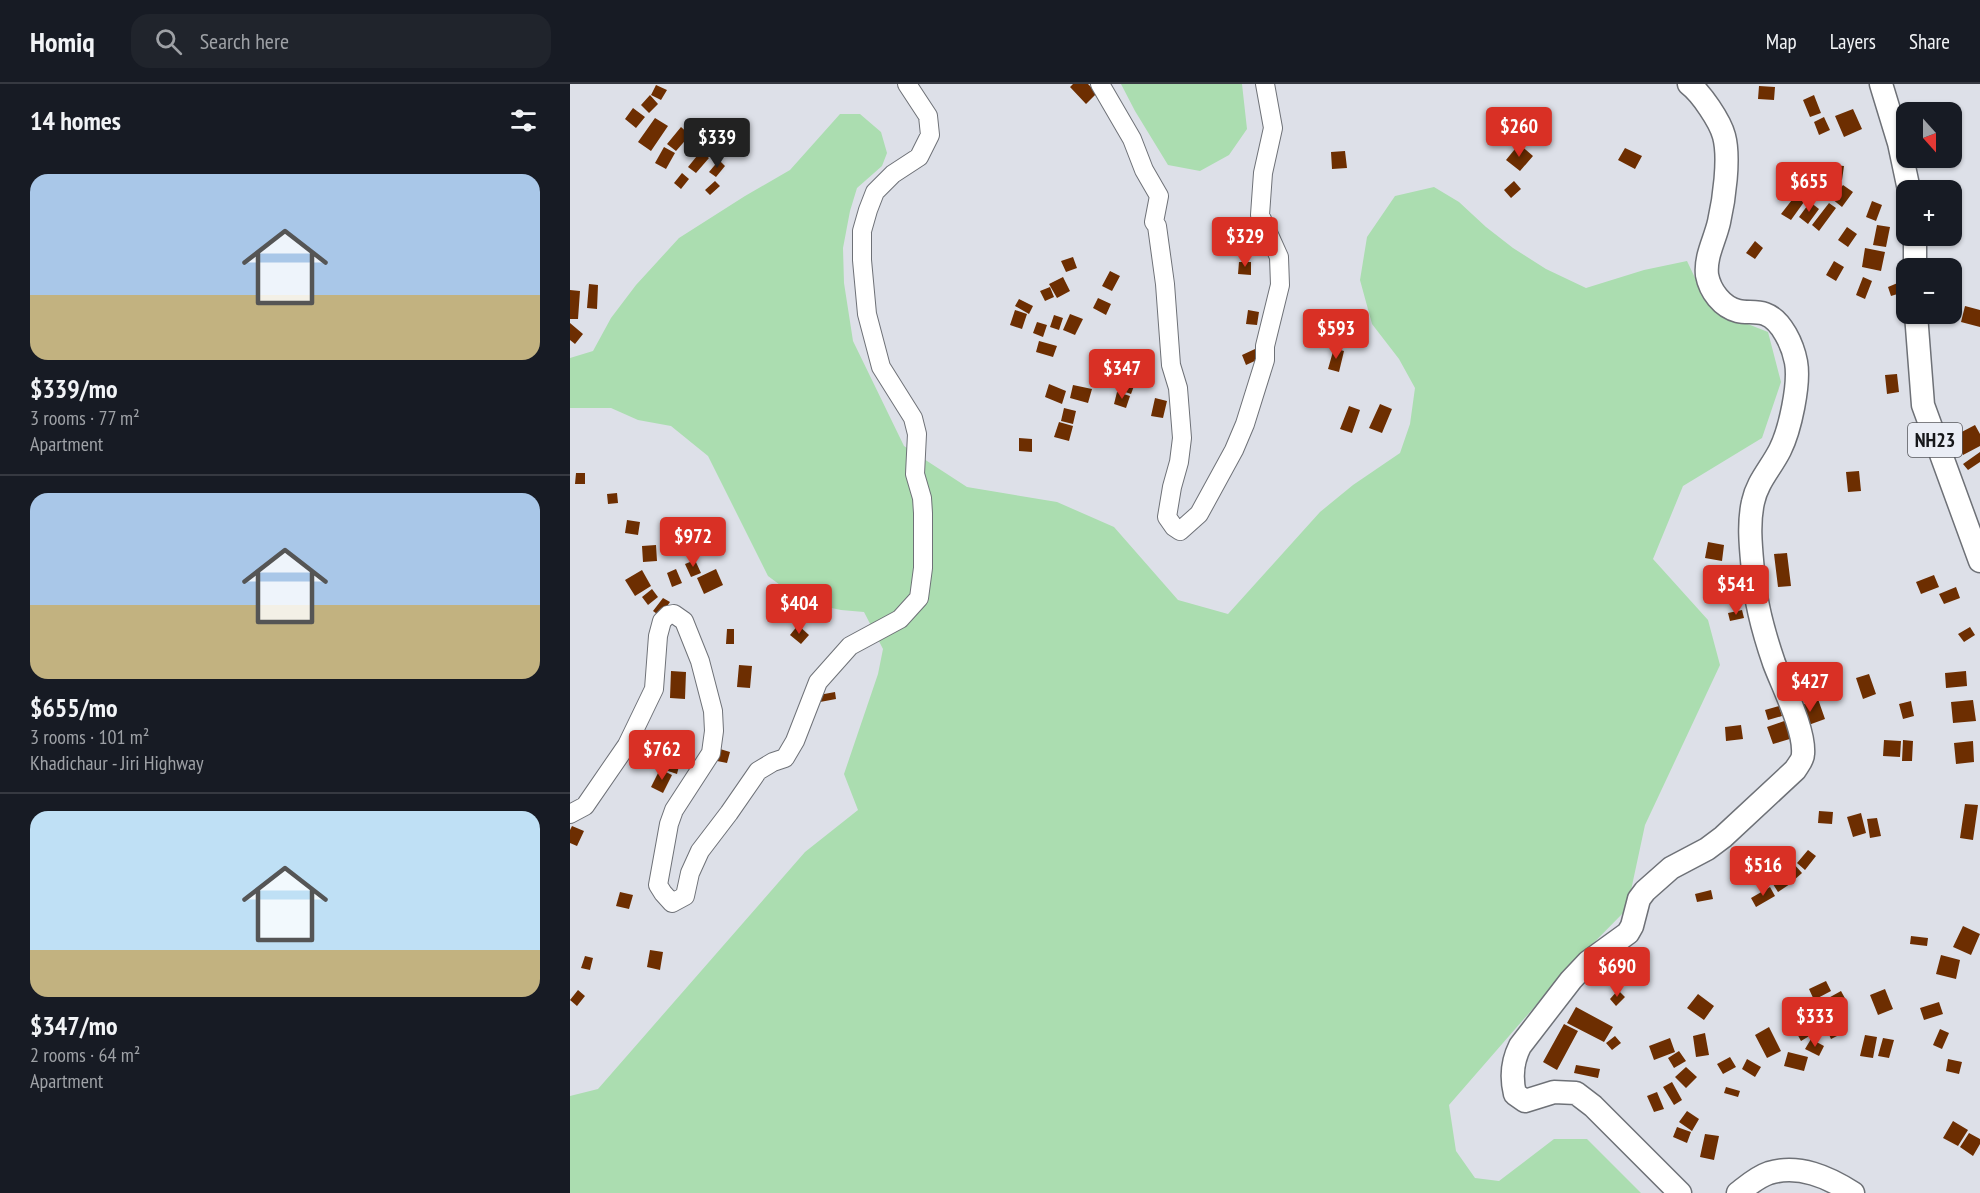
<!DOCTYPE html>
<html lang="en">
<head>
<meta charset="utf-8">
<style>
	body { margin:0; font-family:"PT Sans Narrow",sans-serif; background:#20242c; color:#f1f3f6; height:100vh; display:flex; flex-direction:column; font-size:22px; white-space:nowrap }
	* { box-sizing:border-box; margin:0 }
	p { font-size:20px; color:#9ea1a6 }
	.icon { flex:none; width:33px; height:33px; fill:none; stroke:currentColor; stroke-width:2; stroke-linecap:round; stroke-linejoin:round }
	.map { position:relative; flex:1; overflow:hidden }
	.sheet { display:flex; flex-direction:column; background:#171b24; width:570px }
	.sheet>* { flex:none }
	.needle { width:39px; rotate:159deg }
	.tools { position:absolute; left:1326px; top:18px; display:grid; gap:12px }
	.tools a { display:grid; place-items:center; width:66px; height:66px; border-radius:12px; background:#171b24; box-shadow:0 2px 4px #0004; font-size:30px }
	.price { position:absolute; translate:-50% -51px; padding:0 14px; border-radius:6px; background:#d93025; color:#fff; font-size:20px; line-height:39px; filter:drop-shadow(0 2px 3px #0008) }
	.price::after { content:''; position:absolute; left:50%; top:36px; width:18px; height:14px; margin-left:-9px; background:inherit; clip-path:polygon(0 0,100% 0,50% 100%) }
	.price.current { background:#222; color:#fff }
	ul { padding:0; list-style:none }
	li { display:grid; align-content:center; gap:12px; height:318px; padding:0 30px }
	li+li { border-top:2px solid #363941 }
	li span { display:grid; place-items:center; height:186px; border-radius:18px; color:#555 }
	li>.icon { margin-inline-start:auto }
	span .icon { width:108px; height:108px; fill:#fffc; stroke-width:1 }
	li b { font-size:26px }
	h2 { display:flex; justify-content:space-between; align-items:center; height:72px; padding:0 30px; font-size:26px }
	header { display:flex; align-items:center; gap:36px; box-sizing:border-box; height:84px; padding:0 30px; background:#171b24; border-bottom:2px solid #363941 }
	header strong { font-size:28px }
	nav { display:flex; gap:33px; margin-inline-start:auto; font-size:21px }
	.search { width:420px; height:54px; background:#20242c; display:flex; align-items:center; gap:15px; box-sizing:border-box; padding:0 21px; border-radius:18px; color:#9ea1a6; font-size:22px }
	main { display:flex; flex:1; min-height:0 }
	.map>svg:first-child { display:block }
	.green { fill:#abddb0 }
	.building { fill:#6d2e01 }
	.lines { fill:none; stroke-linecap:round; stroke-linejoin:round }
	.minor-casing { stroke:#6e7177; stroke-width:20 }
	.major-casing { stroke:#6e7177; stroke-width:25 }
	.minor { stroke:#fff; stroke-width:18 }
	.major { stroke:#fff; stroke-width:22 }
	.labels { text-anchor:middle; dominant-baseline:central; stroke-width:6; stroke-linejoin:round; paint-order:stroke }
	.shield { fill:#eaedf5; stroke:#56575c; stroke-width:1.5 }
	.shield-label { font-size:20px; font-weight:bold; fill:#16171a }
</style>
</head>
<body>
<header>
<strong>Homiq</strong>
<div class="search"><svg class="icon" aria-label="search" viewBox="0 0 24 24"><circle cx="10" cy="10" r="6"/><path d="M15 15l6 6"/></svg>Search here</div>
<nav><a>Map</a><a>Layers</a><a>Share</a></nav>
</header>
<main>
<section class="sheet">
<h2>14 homes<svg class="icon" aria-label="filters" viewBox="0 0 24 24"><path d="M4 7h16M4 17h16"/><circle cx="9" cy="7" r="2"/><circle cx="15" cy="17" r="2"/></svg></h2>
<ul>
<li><span style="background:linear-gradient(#a9c7e8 65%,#c2b280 0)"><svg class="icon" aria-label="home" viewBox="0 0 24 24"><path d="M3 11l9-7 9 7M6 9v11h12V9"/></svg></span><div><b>$339/mo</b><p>3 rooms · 77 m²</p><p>Apartment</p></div></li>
<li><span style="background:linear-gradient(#a9c7e8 60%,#c2b280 0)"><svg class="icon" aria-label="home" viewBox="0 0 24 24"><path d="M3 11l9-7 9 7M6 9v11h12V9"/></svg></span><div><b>$655/mo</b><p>3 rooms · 101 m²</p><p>Khadichaur - Jiri Highway</p></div></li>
<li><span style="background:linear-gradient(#bfe0f5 75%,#c2b280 0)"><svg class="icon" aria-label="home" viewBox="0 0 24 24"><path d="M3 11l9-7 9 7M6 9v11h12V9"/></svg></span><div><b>$347/mo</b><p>2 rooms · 64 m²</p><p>Apartment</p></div></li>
</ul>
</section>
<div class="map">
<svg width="1410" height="1109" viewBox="0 0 1410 1109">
	<rect width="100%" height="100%" fill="#dde0e8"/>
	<path class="green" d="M 551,0 L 672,0 L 677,45 L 659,71 L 630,87 L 598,81 L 565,27 Z
		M 270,30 L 290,30 L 311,48 L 317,69 L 312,82 L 287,104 L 280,127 L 273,164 L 274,199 L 283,257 L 334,362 L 397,403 L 487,418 L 544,443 L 608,516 L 658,530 L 750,428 L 783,401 L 830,369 L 840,340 L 845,304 L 829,275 L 802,240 L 790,196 L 797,153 L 825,112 L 864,103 L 889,118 L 916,143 L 943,164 L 976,185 L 1016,204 L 1074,186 L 1117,177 L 1136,217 L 1165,235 L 1198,248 L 1211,298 L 1192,354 L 1113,402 L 1083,475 L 1138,536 L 1150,581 L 1075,741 L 1057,825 L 994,889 L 879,1021 L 886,1067 L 905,1094 L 929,1097 L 984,1055 L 1017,1055 L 1071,1109 L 0,1109 L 0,1012 L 28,1005 L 235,768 L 288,726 L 274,690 L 308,590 L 313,565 L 294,528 L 271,526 L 233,518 L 198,492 L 138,372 L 101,342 L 68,336 L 41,324 L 0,324 L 0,274 L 23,267 L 41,234 L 66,201 L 109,154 L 175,112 L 220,86 Z"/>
	<path class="building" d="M 503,0 L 518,0 L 527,9 L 516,20 L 500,3 Z
		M 86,1 L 97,6 L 91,16 L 81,11 Z
		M 1189,2 L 1205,3 L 1204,16 L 1188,15 Z
		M 80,11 L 88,20 L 79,29 L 71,21 Z
		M 1244,11 L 1251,29 L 1240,33 L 1233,16 Z
		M 63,24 L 75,33 L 66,44 L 55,35 Z
		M 1283,25 L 1292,45 L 1274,53 L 1265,32 Z
		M 1254,33 L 1260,46 L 1249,51 L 1244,38 Z
		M 85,34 L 98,42 L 81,67 L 68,58 Z
		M 111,43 L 120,51 L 106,67 L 97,60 Z
		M 949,60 L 963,72 L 950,87 L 936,76 Z
		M 94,63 L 105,69 L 96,85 L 85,79 Z
		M 1055,64 L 1072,72 L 1065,85 L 1048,76 Z
		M 131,67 L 139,74 L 126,89 L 118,83 Z
		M 775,67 L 777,84 L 762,85 L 761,68 Z
		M 149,76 L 155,82 L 146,93 L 139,88 Z
		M 1263,81 L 1274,82 L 1272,96 L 1261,95 Z
		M 112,89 L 119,95 L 111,105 L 104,99 Z
		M 145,97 L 150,102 L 140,111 L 135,106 Z
		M 944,97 L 951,105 L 941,114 L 934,106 Z
		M 1273,101 L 1283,108 L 1272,123 L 1262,115 Z
		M 1225,112 L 1234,118 L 1221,136 L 1211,130 Z
		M 1302,117 L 1312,121 L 1306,137 L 1296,133 Z
		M 1240,118 L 1249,125 L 1238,140 L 1229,133 Z
		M 1259,119 L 1266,124 L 1249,147 L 1242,141 Z
		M 1307,141 L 1320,143 L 1316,163 L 1303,161 Z
		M 1277,143 L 1287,150 L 1278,163 L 1268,156 Z
		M 1185,157 L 1193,164 L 1185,175 L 1176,169 Z
		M 1295,164 L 1315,168 L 1311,187 L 1292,183 Z
		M 503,173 L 507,184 L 496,188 L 491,177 Z
		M 1264,177 L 1274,183 L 1266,197 L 1256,191 Z
		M 669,178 L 681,178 L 681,191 L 668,190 Z
		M 540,187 L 550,192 L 542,207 L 532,202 Z
		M 493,193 L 500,207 L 487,214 L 479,200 Z
		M 1293,193 L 1302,197 L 1295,215 L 1286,211 Z
		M 1330,198 L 1334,208 L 1321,212 L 1318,203 Z
		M 19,200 L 28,201 L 27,225 L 17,224 Z
		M 480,203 L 484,213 L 475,217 L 470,207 Z
		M 0,206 L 10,207 L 8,235 L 0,235 Z
		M 528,214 L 541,220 L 536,231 L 523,224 Z
		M 449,215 L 463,222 L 459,230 L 445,222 Z
		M 1395,222 L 1410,226 L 1410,243 L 1391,238 Z
		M 445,226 L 457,230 L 452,245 L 440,241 Z
		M 678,226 L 689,228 L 687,241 L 676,240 Z
		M 500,230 L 513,235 L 505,251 L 493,246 Z
		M 484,231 L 493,234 L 489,246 L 480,243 Z
		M 467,238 L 477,241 L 473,253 L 463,249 Z
		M 0,239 L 13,250 L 5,260 L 0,256 Z
		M 469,257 L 487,262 L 483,273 L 466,268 Z
		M 764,264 L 774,267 L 769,288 L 758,285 Z
		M 685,265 L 689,275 L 676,281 L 672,271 Z
		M 554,277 L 571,279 L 570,289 L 553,286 Z
		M 540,281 L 549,284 L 544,298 L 535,295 Z
		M 552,289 L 567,294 L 561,310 L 547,305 Z
		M 1327,290 L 1329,308 L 1317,310 L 1315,291 Z
		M 479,300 L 496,307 L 492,320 L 475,313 Z
		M 503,301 L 522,305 L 518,319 L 500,314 Z
		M 547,308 L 560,312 L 556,324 L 544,320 Z
		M 585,314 L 597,317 L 593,334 L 581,332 Z
		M 810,320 L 822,325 L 812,349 L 799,344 Z
		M 779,322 L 790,326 L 782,349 L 770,345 Z
		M 494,324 L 506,327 L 503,340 L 491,337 Z
		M 489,338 L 503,342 L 499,357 L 484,353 Z
		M 1405,341 L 1410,350 L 1410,362 L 1393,371 L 1384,352 Z
		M 449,354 L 462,355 L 462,368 L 449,367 Z
		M 1410,368 L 1410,378 L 1398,386 L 1393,380 Z
		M 1289,387 L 1291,407 L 1278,408 L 1276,388 Z
		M 6,389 L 15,389 L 15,400 L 5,400 Z
		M 47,409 L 48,419 L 38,420 L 37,410 Z
		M 57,436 L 70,438 L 68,451 L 55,449 Z
		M 1138,458 L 1154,461 L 1152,477 L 1135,474 Z
		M 86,461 L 87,477 L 73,478 L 72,462 Z
		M 1217,469 L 1221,502 L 1208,503 L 1204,470 Z
		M 125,476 L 131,489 L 121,493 L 115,480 Z
		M 106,485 L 112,499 L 102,503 L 97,489 Z
		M 146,485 L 153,501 L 134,510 L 127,494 Z
		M 72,486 L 81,502 L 65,512 L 55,496 Z
		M 1364,491 L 1369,503 L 1351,510 L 1346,498 Z
		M 1179,499 L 1184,512 L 1167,518 L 1163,505 Z
		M 1386,503 L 1390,514 L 1374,520 L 1369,510 Z
		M 82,505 L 88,513 L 78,521 L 72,513 Z
		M 93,514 L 100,518 L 90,532 L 83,527 Z
		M 1172,526 L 1174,534 L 1160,537 L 1158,529 Z
		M 228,541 L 239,551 L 231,560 L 220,551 Z
		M 1400,543 L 1405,551 L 1394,558 L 1388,550 Z
		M 157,545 L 164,545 L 164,560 L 156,560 Z
		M 169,581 L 182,582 L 180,604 L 167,603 Z
		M 101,587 L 116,588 L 115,615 L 100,614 Z
		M 1396,587 L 1397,602 L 1376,604 L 1375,589 Z
		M 1299,590 L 1306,610 L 1293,615 L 1286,594 Z
		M 1241,596 L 1247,612 L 1226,619 L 1221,602 Z
		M 265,608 L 266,615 L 250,618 L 249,611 Z
		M 1248,615 L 1255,635 L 1233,643 L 1226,623 Z
		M 1403,616 L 1406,637 L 1383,639 L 1381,618 Z
		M 1341,617 L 1344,632 L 1333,635 L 1329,620 Z
		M 1209,622 L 1212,632 L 1198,636 L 1195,626 Z
		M 1217,636 L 1223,654 L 1203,660 L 1197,643 Z
		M 1171,641 L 1173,655 L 1156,657 L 1155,643 Z
		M 102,651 L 117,652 L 115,673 L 100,671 Z
		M 1314,656 L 1331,657 L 1330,673 L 1313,672 Z
		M 1333,656 L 1343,657 L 1342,677 L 1332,677 Z
		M 1403,657 L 1404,678 L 1386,680 L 1384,659 Z
		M 150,665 L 160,668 L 157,679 L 147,677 Z
		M 99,675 L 110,678 L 107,690 L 95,686 Z
		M 90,685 L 102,691 L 93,709 L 81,703 Z
		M 1395,720 L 1408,721 L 1403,756 L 1390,754 Z
		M 1249,727 L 1263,728 L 1262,740 L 1248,739 Z
		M 1291,729 L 1296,749 L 1283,753 L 1277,733 Z
		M 1307,734 L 1311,752 L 1300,754 L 1297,735 Z
		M 2,742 L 14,747 L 7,762 L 0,759 L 0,746 Z
		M 1238,766 L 1246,772 L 1235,786 L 1227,779 Z
		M 1185,776 L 1189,788 L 1171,795 L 1167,783 Z
		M 1223,779 L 1232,789 L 1223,797 L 1214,788 Z
		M 1213,789 L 1220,800 L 1208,808 L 1201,797 Z
		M 1200,803 L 1205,812 L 1186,823 L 1181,814 Z
		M 1141,806 L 1143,815 L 1127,818 L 1125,810 Z
		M 50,808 L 63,811 L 59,825 L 46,822 Z
		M 1393,842 L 1410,850 L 1401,871 L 1383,863 Z
		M 1341,852 L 1358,854 L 1357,862 L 1340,860 Z
		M 80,866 L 93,868 L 90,886 L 77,883 Z
		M 1371,871 L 1390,876 L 1386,895 L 1366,890 Z
		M 15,872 L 23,874 L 20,886 L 11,884 Z
		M 1256,897 L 1261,907 L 1244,916 L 1239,905 Z
		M 1315,905 L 1323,925 L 1308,931 L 1300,911 Z
		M 8,906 L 15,912 L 7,922 L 0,916 Z
		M 1048,906 L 1055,913 L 1046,922 L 1040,915 Z
		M 1271,907 L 1277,918 L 1259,928 L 1253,917 Z
		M 1128,910 L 1144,922 L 1134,936 L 1117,924 Z
		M 1369,918 L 1373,930 L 1354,936 L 1350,924 Z
		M 1006,923 L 1043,943 L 1034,958 L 997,939 Z
		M 1265,937 L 1271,950 L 1261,955 L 1255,942 Z
		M 994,940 L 1008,947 L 987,986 L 973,978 Z
		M 1235,941 L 1241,951 L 1231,957 L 1225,946 Z
		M 1199,943 L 1211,967 L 1197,974 L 1185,951 Z
		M 1370,945 L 1379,949 L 1372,965 L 1363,961 Z
		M 1135,949 L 1139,971 L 1126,973 L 1123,952 Z
		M 1295,951 L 1307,953 L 1303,974 L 1290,972 Z
		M 1045,952 L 1051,959 L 1042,966 L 1036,959 Z
		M 1100,954 L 1105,968 L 1084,976 L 1079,962 Z
		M 1313,954 L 1324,956 L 1319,974 L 1308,972 Z
		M 1241,955 L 1254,962 L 1249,972 L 1235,965 Z
		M 1109,967 L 1116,977 L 1104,984 L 1098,974 Z
		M 1218,968 L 1238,973 L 1234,987 L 1214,982 Z
		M 1160,973 L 1166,983 L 1153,990 L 1147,980 Z
		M 1177,975 L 1191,983 L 1185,993 L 1172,985 Z
		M 1378,975 L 1392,978 L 1389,990 L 1376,987 Z
		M 1006,981 L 1030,985 L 1028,994 L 1004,989 Z
		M 1116,983 L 1127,993 L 1116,1004 L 1105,993 Z
		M 1102,998 L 1112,1016 L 1104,1021 L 1093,1003 Z
		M 1156,1003 L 1170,1007 L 1168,1013 L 1154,1009 Z
		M 1087,1008 L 1094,1025 L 1084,1028 L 1077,1012 Z
		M 1117,1027 L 1129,1035 L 1122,1047 L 1109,1038 Z
		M 1383,1037 L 1398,1046 L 1388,1062 L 1373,1054 Z
		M 1107,1043 L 1121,1048 L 1117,1059 L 1103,1053 Z
		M 1399,1049 L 1410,1055 L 1410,1060 L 1403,1072 L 1390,1063 Z
		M 1135,1050 L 1149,1052 L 1144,1076 L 1130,1073 Z"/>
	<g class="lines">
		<defs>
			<path id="minor" d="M 530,0 L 562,55 L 574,86 L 589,112 L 584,138 L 587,142 L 595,200 L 601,281 L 608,304 L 612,354 L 609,378 L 602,403 L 597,433 L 604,443 L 610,447 L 629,430 L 664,366 L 675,340 L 695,276 L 695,262 L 710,201 L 709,173 L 690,131 L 693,89 L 703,44 L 695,0
				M 0,730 L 15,722 L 57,661 L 84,605 L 88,552 L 92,537 L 98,531 L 104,530 L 114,537 L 130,577 L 143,627 L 144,647 L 141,669 L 104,726 L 99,740 L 88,801 L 93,809 L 102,819 L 115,812 L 120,789 L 130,767 L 159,729 L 188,687 L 203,678 L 215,674 L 225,657 L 248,598 L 280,562 L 330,535 L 349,514 L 353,484 L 353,429 L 352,414 L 345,390 L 347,350 L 343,334 L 311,283 L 297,230 L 292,176 L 292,147 L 298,126 L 305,108 L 323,90 L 349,73 L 360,51 L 358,32 L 337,0"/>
			<path id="major" d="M 1311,0 L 1329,59 L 1339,106
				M 1345,152 L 1345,184
				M 1346,230 L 1353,321 L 1410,477
				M 1110,1109 L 1023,1022 L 1006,1009 L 984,1008 L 955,1017 L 945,1010 C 941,994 942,978 950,962 L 1001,896 L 1018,878 L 1058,849 L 1062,842 L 1069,815 L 1075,807 L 1101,784 L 1137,765 L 1153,753 L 1225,686 C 1228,681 1233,676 1233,670 C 1235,646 1213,603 1204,579 C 1194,550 1185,518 1183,487 C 1181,465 1178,440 1183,418 C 1187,398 1201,384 1210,366 C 1220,346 1230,300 1226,278 C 1223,262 1212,236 1195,230 C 1186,227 1176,229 1168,227 C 1152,223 1140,207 1137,191 C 1135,172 1145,156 1149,138 C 1154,116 1160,74 1154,52 C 1150,37 1131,9 1119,0
				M 1168,1109 C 1177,1102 1187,1093 1199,1089 C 1229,1080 1258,1093 1283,1109"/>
		</defs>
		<use href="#minor" class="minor-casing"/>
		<use href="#major" class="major-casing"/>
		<use href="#minor" class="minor"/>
		<use href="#major" class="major"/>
	</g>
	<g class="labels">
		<rect class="shield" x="1338" y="339" width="54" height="34" rx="4.5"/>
		<g class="shield-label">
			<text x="1365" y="356">NH23</text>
		</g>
	</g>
</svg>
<div class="tools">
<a><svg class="needle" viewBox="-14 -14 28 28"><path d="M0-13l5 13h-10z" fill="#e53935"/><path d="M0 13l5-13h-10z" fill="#9ea1a6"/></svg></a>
<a>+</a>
<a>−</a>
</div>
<b class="price" style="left:949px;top:74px">$260</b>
<b class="price current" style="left:147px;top:85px">$339</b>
<b class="price" style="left:1239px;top:129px">$655</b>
<b class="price" style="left:675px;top:184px">$329</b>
<b class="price" style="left:766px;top:276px">$593</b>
<b class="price" style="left:552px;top:316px">$347</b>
<b class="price" style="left:123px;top:484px">$972</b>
<b class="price" style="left:1166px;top:532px">$541</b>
<b class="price" style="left:229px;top:551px">$404</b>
<b class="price" style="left:1240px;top:629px">$427</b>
<b class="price" style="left:92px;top:697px">$762</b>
<b class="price" style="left:1193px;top:813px">$516</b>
<b class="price" style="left:1047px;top:914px">$690</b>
<b class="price" style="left:1245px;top:964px">$333</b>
</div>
</main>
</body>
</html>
